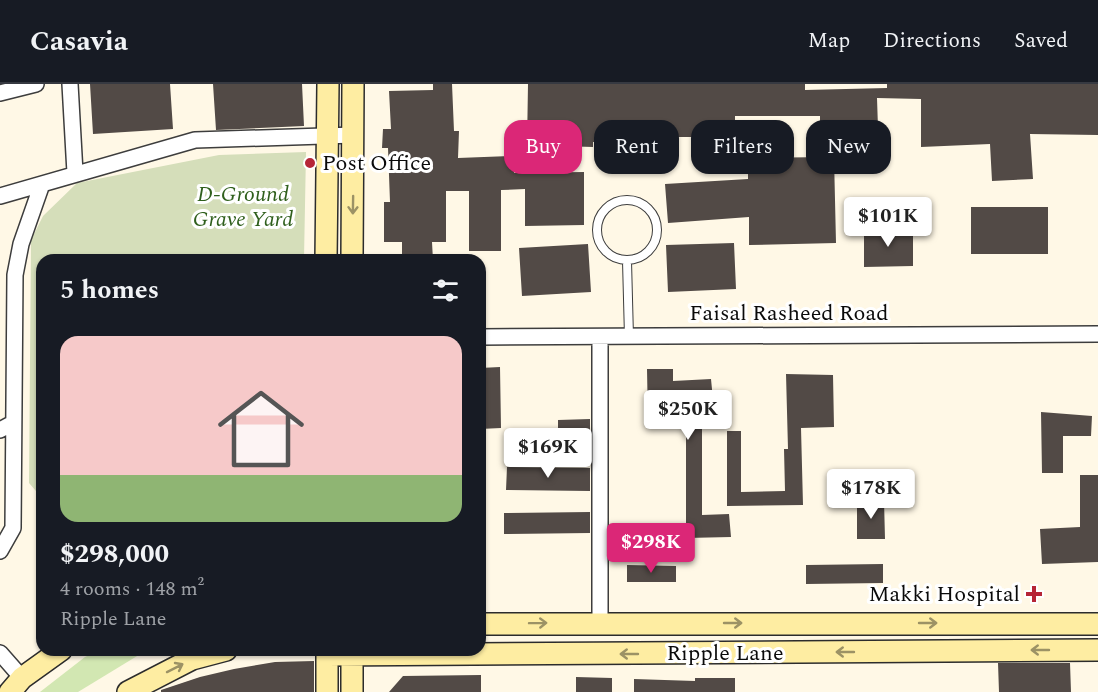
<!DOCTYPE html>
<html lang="en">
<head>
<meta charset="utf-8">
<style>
	body { margin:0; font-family:Spectral,serif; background:#20242c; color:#f1f3f6; height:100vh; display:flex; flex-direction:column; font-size:22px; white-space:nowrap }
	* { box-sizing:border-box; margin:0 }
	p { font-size:20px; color:#9ea1a6 }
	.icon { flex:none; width:33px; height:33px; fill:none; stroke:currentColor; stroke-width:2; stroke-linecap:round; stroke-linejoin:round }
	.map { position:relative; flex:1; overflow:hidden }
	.sheet { position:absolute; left:36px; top:170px; width:450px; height:402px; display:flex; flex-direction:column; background:#171b24; border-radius:18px; box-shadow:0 2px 4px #0004 }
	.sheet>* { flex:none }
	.top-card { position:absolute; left:504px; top:36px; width:504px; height:54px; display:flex; gap:12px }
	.price { position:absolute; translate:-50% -51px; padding:0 14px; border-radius:6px; background:#fff; color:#222; font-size:20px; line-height:39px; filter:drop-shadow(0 2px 3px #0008) }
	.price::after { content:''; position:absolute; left:50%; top:36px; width:18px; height:14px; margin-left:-9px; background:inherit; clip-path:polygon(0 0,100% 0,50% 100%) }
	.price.current { background:#db2777; color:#fff }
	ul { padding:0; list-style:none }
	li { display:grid; align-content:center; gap:12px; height:318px; padding:0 24px }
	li+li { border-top:2px solid #363941 }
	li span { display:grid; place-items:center; height:186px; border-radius:18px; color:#555 }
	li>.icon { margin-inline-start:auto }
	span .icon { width:108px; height:108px; fill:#fffc; stroke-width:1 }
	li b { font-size:26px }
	h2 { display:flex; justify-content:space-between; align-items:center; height:72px; padding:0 24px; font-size:26px }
	.pill { padding:0 21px; border-radius:18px; background:#171b24; box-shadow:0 2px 4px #0004; font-size:21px; line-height:54px }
	.pill.current { background:#db2777; color:#fff }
	header { display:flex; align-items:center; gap:36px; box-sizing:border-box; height:84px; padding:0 30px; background:#171b24; border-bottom:2px solid #363941 }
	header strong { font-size:28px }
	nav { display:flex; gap:33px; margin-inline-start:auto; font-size:21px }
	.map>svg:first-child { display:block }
	.green { fill:#d2e7b2 }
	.cemetery { fill:#d5deba }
	.building { fill:#524a46 }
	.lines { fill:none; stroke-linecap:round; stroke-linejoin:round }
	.lane-casing { stroke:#3d3d3d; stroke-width:10 }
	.street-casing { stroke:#3d3d3d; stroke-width:18 }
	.secondary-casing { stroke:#2c2c2c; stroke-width:24 }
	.lane { stroke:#fff; stroke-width:8 }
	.street { stroke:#fff; stroke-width:15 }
	.secondary { stroke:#feeda2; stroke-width:21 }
	.oneway { stroke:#9c9265 }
	.poi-dot { fill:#b62537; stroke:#fff; stroke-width:2 }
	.labels { text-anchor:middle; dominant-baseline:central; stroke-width:6; stroke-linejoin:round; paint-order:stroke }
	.poi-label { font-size:22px; fill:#0a0a0a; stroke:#fff; text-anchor:start }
	.park-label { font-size:22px; font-style:italic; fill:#2f5f1c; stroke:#fff }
	.street-label { font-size:22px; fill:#0a0a0a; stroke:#fff }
</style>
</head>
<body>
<header>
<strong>Casavia</strong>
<nav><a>Map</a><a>Directions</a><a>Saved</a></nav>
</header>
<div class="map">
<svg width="1098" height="608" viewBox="0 0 1098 608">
	<rect width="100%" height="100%" fill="#fff8e6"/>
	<path class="green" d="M 100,566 L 147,566 L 78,608 L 40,608 L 85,573 Z"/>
	<path class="cemetery" d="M 306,68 L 304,175 L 42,176 L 42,414 L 29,399 L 31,156 L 43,132 L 77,99 L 219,71 Z"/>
	<path class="building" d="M 90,0 L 170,0 L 173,45 L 93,50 Z
		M 213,0 L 302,0 L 304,42 L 216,46 Z
		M 433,0 L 452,0 L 454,47 L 459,47 L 458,74 L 513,72 L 514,89 L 584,88 L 584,141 L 525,142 L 525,105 L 501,106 L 501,167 L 469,167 L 469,107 L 446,107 L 446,158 L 432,158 L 433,176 L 402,176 L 402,158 L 384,158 L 384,118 L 390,118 L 388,64 L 382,64 L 383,45 L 391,45 L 389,7 L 433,6 Z
		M 528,0 L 805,0 L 805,6 L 887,4 L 887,0 L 1098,0 L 1098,51 L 1030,50 L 1033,95 L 992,97 L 990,60 L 921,63 L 921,15 L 877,14 L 878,44 L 820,46 L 820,32 L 735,32 L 735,53 L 664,53 L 664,58 L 593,58 L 593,63 L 527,61 Z
		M 834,73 L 836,159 L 749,161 L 749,133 L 668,139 L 665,100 L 748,95 L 748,74 Z
		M 971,123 L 1048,123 L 1048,170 L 971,170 Z
		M 864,145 L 913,145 L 913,182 L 864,183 Z
		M 734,159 L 736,205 L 668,208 L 666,161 Z
		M 588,160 L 591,208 L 522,212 L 519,164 Z
		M 500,283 L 501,344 L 480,345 L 480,284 Z
		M 647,285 L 673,285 L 673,297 L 711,295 L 715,336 L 702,337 L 702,431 L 729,430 L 731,453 L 686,454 L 686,339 L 648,339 Z
		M 786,290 L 833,291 L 834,343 L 801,344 L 803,421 L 727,422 L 727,347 L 741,347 L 741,408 L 785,407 L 784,365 L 788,365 Z
		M 1041,328 L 1092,332 L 1091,352 L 1063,352 L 1063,389 L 1042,389 Z
		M 590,335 L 590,353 L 558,354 L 558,336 Z
		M 507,383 L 590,384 L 590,407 L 506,406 Z
		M 1080,391 L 1098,391 L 1098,478 L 1042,480 L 1040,445 L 1080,443 Z
		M 857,416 L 884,416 L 885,455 L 857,455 Z
		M 590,428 L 590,449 L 504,450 L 504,429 Z
		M 883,480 L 883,499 L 806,500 L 806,481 Z
		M 627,481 L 676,482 L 676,498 L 627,498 Z
		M 314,577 L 314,608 L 161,608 L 161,606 L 200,593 L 234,585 L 275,578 Z
		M 998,579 L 1070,579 L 1071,608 L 999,608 Z
		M 481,591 L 481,608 L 389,608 L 403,592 Z
		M 576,593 L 612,594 L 612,608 L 576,608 Z
		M 695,594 L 735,594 L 735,608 L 634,608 L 634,595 L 695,597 Z"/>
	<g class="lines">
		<defs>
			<path id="lane" d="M597 146a30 30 0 1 1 60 0a30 30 0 1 1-60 0Z
				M 627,177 L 629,253"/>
			<path id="street" d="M 70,0 L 75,89
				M 0,9 L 36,0
				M 0,112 L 195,56 L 354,51
				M 480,253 L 1098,250
				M 600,253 L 600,539
				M 0,346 L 13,339
				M 0,467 L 13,444 L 15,191 L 21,160 L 42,100
				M 0,569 L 22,594"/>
			<path id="secondary" d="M 326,176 L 328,0
				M 352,176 L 353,0
				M 480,540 L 1098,540
				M 327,566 L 327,608
				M 352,566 L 352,608
				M 327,571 L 1098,566
				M 10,608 L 22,594 L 61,566
				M 128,608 L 192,575 L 226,566"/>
		</defs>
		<use href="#lane" class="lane-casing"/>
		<use href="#street" class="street-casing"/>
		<use href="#secondary" class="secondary-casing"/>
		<use href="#lane" class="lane"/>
		<use href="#street" class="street"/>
		<use href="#secondary" class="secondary"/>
	</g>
	<defs><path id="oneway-shaft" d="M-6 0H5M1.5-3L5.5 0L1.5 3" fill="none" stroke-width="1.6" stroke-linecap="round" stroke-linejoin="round" transform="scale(1.5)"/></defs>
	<g class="oneway">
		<use href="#oneway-shaft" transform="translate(353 121) rotate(91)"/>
		<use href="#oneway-shaft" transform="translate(538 539) rotate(-1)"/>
		<use href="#oneway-shaft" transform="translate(733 539)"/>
		<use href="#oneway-shaft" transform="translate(928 539)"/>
		<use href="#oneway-shaft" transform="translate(1040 566) rotate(180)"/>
		<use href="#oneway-shaft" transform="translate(845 568) rotate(180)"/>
		<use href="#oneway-shaft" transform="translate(629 570) rotate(180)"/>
		<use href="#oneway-shaft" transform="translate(175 584) rotate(-27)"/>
	</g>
	<g class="poi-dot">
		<circle cx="310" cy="79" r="6"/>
		<path d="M1031 501h6v6h6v6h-6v6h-6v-6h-6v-6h6z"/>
	</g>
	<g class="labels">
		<g class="poi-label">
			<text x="322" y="79">Post Office</text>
			<text x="1020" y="510" text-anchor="end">Makki Hospital</text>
		</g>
		<g class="park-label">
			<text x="243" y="110">D-Ground<tspan x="243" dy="25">Grave Yard</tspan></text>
		</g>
		<g class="street-label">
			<text x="789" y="229">Faisal Rasheed Road</text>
			<text x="725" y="569">Ripple Lane</text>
		</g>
	</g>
</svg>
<b class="price" style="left:888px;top:164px">$101K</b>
<b class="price" style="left:688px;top:357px">$250K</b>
<b class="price" style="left:548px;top:395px">$169K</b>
<b class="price" style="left:871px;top:436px">$178K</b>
<b class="price current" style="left:651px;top:490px">$298K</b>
<div class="top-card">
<a class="pill current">Buy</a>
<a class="pill">Rent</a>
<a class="pill">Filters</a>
<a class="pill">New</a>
</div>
<section class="sheet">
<h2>5 homes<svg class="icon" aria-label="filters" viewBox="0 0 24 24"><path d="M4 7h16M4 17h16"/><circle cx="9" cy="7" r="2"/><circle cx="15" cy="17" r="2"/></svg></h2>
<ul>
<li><span style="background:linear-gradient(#f6c9c9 75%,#8fb573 0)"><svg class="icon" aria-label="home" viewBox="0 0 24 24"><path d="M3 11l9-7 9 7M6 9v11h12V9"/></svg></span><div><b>$298,000</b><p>4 rooms · 148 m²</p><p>Ripple Lane</p></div></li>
</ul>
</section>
</div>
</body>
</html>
